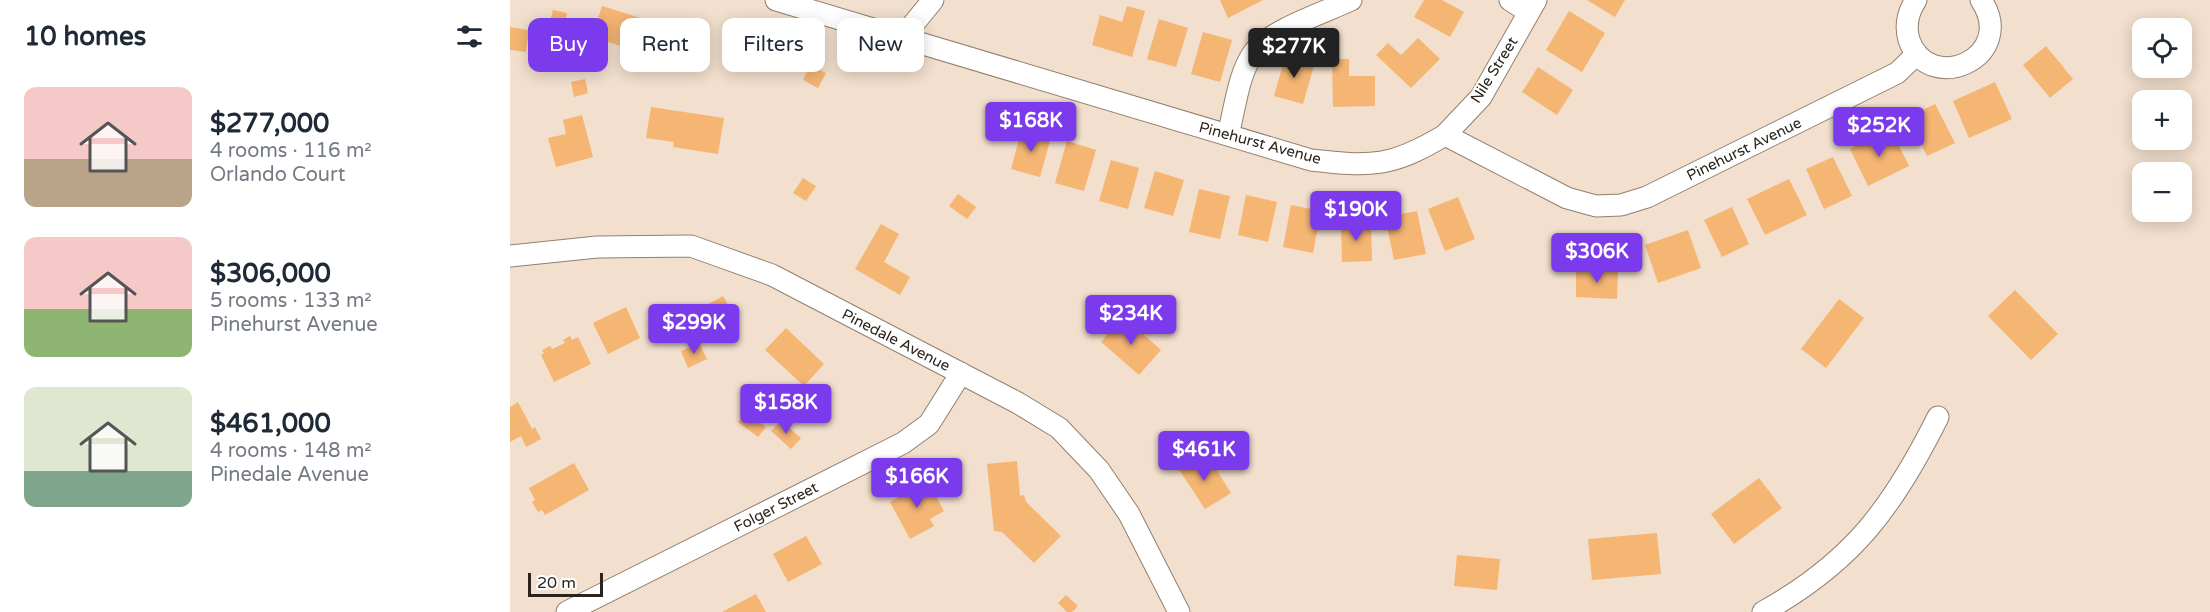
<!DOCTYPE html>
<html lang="en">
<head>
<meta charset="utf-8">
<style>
	body { margin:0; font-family:"Varela Round",sans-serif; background:#f6f6f7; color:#1f2937; height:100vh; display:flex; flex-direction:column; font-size:22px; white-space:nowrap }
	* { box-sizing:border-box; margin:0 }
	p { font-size:20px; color:#747a83 }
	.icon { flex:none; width:33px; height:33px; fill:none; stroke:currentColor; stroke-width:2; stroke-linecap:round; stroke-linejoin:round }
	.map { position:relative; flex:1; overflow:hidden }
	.panel { display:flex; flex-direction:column; background:#fff; width:510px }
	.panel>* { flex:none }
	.top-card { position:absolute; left:18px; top:18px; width:570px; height:54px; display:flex; gap:12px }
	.controls { position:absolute; left:1622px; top:18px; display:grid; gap:12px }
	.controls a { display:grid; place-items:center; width:60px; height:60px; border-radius:12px; background:#fff; box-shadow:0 3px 15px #0003; font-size:30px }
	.scale { position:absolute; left:18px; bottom:15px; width:75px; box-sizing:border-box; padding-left:6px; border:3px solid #2b241d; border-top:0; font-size:16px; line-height:21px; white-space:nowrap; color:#2b241d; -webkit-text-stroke:4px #fff; paint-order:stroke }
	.price { position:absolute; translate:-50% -51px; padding:0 14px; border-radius:6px; background:#7c3aed; color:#fff; font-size:20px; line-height:39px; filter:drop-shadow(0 2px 3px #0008) }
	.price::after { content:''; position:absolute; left:50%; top:36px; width:18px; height:14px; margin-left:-9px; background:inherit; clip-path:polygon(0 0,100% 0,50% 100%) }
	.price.active { background:#222; color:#fff }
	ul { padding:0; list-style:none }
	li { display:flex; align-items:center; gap:18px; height:150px; padding:0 24px }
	li span { display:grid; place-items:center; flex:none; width:168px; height:120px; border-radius:12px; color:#555 }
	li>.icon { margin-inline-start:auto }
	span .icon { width:72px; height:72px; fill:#fffc; stroke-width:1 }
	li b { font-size:26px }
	h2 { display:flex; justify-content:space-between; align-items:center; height:72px; padding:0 24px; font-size:26px }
	.tag { padding:0 21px; border-radius:12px; background:#fff; box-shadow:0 3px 15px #0003; font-size:21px; line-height:54px }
	.tag.active { background:#7c3aed; color:#fff }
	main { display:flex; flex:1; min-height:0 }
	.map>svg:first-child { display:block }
	.building { fill:#f5b573 }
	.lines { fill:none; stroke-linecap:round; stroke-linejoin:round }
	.minor-casing { stroke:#918070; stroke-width:23 }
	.minor { stroke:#fff; stroke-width:21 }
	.labels { text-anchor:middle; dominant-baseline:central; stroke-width:4.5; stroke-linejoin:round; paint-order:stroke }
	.street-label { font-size:15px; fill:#2b241d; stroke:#fff }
</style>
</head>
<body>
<main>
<section class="panel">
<h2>10 homes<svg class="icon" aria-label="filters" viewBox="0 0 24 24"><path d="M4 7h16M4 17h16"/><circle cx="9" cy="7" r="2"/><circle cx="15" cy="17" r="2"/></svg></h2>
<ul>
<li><span style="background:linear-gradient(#f6c9c9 60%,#b9a48a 0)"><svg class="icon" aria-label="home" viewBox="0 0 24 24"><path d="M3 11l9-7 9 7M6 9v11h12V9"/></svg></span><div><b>$277,000</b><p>4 rooms · 116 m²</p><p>Orlando Court</p></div></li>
<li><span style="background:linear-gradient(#f6c9c9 60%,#8fb573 0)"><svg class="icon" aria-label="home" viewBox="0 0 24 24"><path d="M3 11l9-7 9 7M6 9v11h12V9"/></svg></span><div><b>$306,000</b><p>5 rooms · 133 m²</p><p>Pinehurst Avenue</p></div></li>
<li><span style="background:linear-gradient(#dfe7d0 70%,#7fa58c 0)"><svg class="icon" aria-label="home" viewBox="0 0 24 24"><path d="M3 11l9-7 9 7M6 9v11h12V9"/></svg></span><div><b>$461,000</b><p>4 rooms · 148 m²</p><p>Pinedale Avenue</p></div></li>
</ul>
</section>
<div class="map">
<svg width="1700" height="612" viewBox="0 0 1700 612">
	<rect width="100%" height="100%" fill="#f2dfcd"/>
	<path class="building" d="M 710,0 L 753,0 L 718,18 Z
		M 914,0 L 932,0 L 954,12 L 940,37 L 904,17 Z
		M 1077,0 L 1115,0 L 1105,17 Z
		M 92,6 L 134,19 L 124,50 L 82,37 Z
		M 617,6 L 635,11 L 622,57 L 582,45 L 590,15 L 612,22 Z
		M 43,10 L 57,13 L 53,31 L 50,30 L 43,56 L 32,53 Z
		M 1059,11 L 1095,33 L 1072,72 L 1036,50 Z
		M 649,19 L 678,28 L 666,67 L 637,59 Z
		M 0,27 L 19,30 L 16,52 L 0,50 Z
		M 693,32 L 722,40 L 710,82 L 681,74 Z
		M 908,38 L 930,59 L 901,88 L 866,55 L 878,43 L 891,55 Z
		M 1536,46 L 1563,79 L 1540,98 L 1513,65 Z
		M 776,54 L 805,62 L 793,104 L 764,96 Z
		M 822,59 L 839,59 L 839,76 L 865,76 L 865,106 L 823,107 Z
		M 300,65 L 316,73 L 308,88 L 293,80 Z
		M 1028,67 L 1063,90 L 1047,115 L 1012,92 Z
		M 75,79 L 78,93 L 64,97 L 61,82 Z
		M 1485,82 L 1502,119 L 1459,138 L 1443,101 Z
		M 1425,104 L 1445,143 L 1417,156 L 1398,117 Z
		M 141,107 L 214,118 L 208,154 L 163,147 L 164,142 L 136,138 Z
		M 72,115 L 83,157 L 46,167 L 38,138 L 56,134 L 53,120 Z
		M 512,128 L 541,137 L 530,177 L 501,169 Z
		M 1381,129 L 1399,166 L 1358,186 L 1340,149 Z
		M 557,141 L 586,150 L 574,191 L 545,183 Z
		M 1323,157 L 1342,196 L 1314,209 L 1296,169 Z
		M 601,160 L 629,168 L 618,209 L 589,201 Z
		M 645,171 L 674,180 L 663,216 L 634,208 Z
		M 293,178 L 306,186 L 296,201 L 283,193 Z
		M 1279,179 L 1297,215 L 1255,235 L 1237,199 Z
		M 689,189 L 720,196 L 710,239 L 679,232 Z
		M 448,194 L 466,207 L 457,219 L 439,206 Z
		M 736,195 L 767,202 L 758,242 L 728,235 Z
		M 948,197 L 965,239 L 935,251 L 918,209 Z
		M 781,205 L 811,211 L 803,253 L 773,247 Z
		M 1222,207 L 1239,244 L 1212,257 L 1194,220 Z
		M 907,211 L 916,254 L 884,260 L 875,217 Z
		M 831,222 L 861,222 L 862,261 L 832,262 Z
		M 371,224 L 389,234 L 374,262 L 400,277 L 390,295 L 345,269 Z
		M 1178,230 L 1191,268 L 1148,283 L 1135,245 Z
		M 1066,269 L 1108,271 L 1107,299 L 1066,297 Z
		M 1505,290 L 1548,334 L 1521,360 L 1478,316 Z
		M 213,296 L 229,323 L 197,341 L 187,324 L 197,318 L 191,308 Z
		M 1329,299 L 1354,318 L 1316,368 L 1291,349 Z
		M 116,307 L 130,338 L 98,354 L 83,323 Z
		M 613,316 L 651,350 L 629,375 L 591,342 Z
		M 276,328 L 314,364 L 294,386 L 255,350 Z
		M 60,336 L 62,340 L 68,337 L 81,364 L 44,382 L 31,355 L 34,353 L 32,350 L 40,346 L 42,349 L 55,343 L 53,340 Z
		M 189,343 L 197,359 L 178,368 L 171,351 Z
		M 8,402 L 22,429 L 25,427 L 31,439 L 16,447 L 11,436 L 0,442 L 0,407 Z
		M 235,412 L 256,427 L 248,437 L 228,422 Z
		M 271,421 L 291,438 L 281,449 L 261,431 Z
		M 688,455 L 698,470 L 704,466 L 721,493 L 695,509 L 668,468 Z
		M 507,461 L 510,496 L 514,495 L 516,502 L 551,536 L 524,563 L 492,532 L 484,531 L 477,464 Z
		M 64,463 L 79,490 L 35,515 L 32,510 L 28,512 L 22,502 L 25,500 L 19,488 Z
		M 1249,478 L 1272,508 L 1224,544 L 1201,514 Z
		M 418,481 L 434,511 L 420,519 L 424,526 L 400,539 L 380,502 Z
		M 1147,533 L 1151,574 L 1082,580 L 1078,539 Z
		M 296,536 L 312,564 L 278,582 L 263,554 Z
		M 947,555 L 990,559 L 987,590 L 944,586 Z
		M 246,594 L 256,612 L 212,612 Z
		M 556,595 L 568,606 L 562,612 L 557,612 L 548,603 Z"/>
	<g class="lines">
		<defs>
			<path id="minor" d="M 266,0 L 801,160 C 862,167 882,167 935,135 L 1057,198 L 1086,206 L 1111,205 L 1137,197 L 1387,73 L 1407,54
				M 1000,0 L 1019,12
				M 1406,0 C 1398,12 1395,26 1399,40 C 1419,97 1509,57 1471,0
				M 392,38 L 423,0
				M 718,135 C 725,109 728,74 744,52 C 760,30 816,12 841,0
				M 935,135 L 971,97 L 1026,0
				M 0,256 L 87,247 L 181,246 L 262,275 L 508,403 L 549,428 L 589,470 L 619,514 L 669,612
				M 57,612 L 393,443 L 419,424 L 451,373
				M 1253,612 C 1343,562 1383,507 1428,417"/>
		</defs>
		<use href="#minor" class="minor-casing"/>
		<use href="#minor" class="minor"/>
	</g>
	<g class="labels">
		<g class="street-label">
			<text transform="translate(984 70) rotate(-58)">Nile Street</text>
			<text transform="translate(750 143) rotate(15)">Pinehurst Avenue</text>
			<text transform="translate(1234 149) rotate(-26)">Pinehurst Avenue</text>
			<text transform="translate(386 340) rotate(27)">Pinedale Avenue</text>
			<text transform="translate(266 507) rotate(-27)">Folger Street</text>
		</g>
	</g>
</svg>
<div class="controls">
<a><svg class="icon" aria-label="locate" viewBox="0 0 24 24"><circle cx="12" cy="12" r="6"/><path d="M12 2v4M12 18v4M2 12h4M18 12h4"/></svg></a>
<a>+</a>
<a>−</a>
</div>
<div class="scale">20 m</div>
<b class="price active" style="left:784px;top:79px">$277K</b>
<b class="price" style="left:521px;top:153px">$168K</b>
<b class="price" style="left:1369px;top:158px">$252K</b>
<b class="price" style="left:846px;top:242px">$190K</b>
<b class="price" style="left:1087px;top:284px">$306K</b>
<b class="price" style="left:621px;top:346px">$234K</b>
<b class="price" style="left:184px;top:355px">$299K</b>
<b class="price" style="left:276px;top:435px">$158K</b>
<b class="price" style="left:694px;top:482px">$461K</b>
<b class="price" style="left:407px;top:509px">$166K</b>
<div class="top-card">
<a class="tag active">Buy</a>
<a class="tag">Rent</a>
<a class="tag">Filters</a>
<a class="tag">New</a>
</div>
</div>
</main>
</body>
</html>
